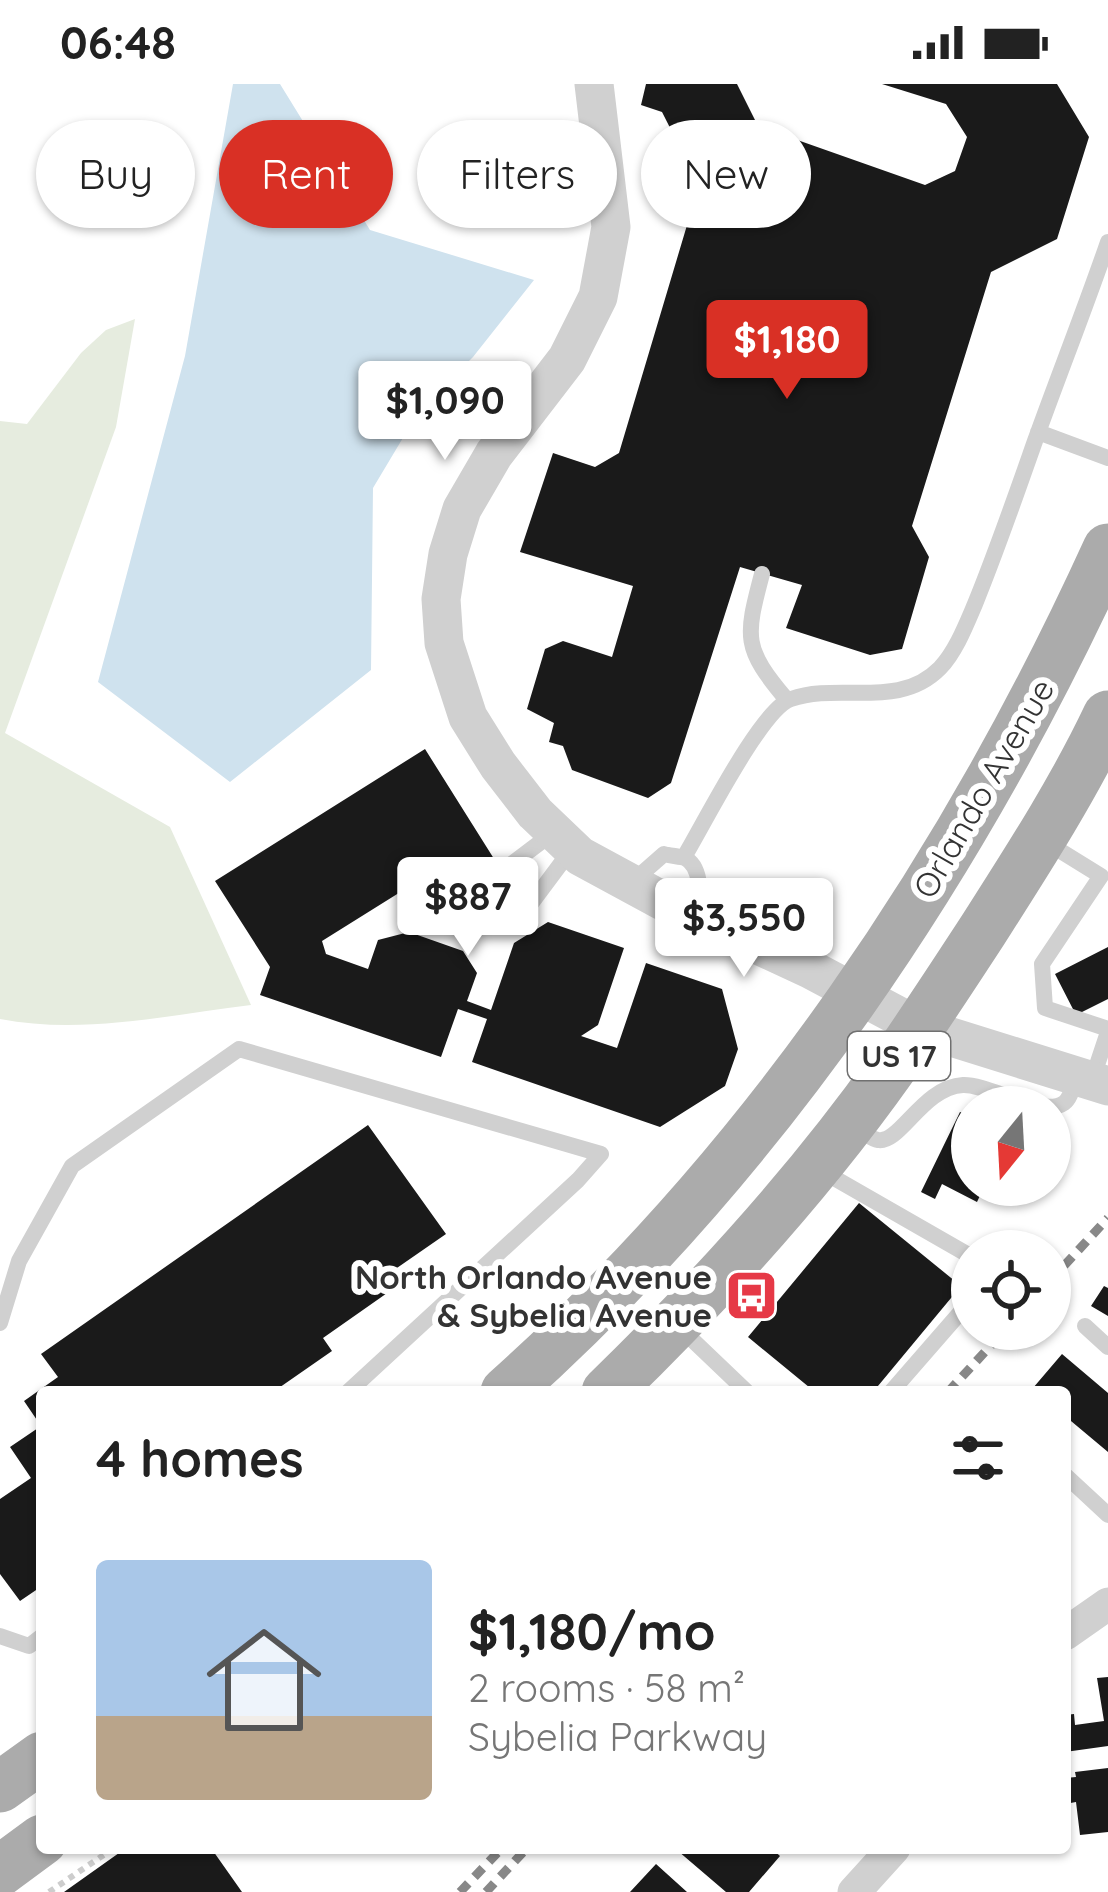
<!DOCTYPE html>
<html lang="en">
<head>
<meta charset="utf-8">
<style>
	body { margin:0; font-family:Quicksand,sans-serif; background:#f6f6f6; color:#222; height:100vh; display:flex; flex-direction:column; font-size:45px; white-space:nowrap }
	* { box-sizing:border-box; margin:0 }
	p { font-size:39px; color:#767676 }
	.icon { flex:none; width:66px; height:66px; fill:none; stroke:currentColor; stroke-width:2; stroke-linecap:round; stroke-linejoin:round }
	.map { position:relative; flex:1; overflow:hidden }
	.drawer { position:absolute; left:36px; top:1302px; width:1035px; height:468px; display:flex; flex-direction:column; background:#fff; border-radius:12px; box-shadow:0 3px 9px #0004 }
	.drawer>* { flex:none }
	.top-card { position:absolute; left:36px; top:36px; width:1038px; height:108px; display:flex; gap:24px }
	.needle { width:78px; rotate:198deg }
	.tools { position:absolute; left:951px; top:1002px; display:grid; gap:24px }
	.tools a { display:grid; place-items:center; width:120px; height:120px; border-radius:50%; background:#fff; box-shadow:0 3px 9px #0004; font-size:60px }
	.price { position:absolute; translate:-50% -102px; padding:0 27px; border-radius:12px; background:#fff; color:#222; font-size:39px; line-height:78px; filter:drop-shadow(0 3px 6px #0008) }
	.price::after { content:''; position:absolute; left:50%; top:72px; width:36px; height:27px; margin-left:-18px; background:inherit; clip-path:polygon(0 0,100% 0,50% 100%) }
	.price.active { background:#d93025; color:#fff }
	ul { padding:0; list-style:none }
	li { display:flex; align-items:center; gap:36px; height:300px; padding:0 60px }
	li+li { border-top:3px solid #e0e0e0 }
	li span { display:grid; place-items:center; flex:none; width:336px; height:240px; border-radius:12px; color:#555 }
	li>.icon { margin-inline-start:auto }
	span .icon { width:144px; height:144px; fill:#fffc; stroke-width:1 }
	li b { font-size:51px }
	h2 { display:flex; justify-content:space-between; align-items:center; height:144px; padding:0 60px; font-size:51px }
	.pill { padding:0 42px; border-radius:54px; background:#fff; box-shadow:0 3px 9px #0004; font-size:42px; line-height:108px }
	.pill.active { background:#d93025; color:#fff }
	.status { display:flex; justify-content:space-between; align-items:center; height:84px; padding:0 60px; background:#fff; direction:ltr }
	.status svg { height:33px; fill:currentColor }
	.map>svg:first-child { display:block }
	.green { fill:#e6ecdf }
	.water { fill:#cfe2ee }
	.building { fill:#1a1a1a }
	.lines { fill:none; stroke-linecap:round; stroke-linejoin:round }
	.path { stroke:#cdcdcd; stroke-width:6; stroke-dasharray:6 6; stroke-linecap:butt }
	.service { stroke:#d0d0d0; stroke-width:16 }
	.minor { stroke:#d0d0d0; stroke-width:33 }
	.tertiary { stroke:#d0d0d0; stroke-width:39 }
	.primary { stroke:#ababab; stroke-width:51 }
	.rail { stroke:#888; stroke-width:9; stroke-dasharray:12 9; stroke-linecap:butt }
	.labels { text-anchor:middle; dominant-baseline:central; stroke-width:12; stroke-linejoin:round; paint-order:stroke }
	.shield { fill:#fff; stroke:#707070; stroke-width:3 }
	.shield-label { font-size:30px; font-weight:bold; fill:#333 }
	.street-label { font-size:33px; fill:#333; stroke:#fff }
	.poi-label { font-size:33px; font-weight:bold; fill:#333; stroke:#fff; text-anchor:end }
</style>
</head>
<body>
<div class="status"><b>06:48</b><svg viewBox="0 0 49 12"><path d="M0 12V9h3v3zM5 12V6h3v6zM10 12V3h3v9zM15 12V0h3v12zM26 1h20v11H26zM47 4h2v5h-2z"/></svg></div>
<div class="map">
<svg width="1108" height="1808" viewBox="0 0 1108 1808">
	<rect width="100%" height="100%" fill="#fff"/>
	<path class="green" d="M 135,235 L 116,343 L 5,649 L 170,743 L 251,921 C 169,931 82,951 0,935 L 0,337 L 27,340 L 81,269 L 106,246 Z"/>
	<path class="water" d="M 233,0 L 280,0 L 370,146 L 534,196 L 473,273 L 419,327 L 373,404 L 371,586 L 230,698 L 98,598 L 185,272 Z"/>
	<path class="building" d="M 646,0 L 737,0 L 764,54 L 762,63 L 781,70 L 786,52 L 925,101 L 955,87 L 967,53 L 946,20 L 882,0 L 1057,0 L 1089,53 L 1057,155 L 991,188 L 912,442 L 929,473 L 902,565 L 870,571 L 786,544 L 802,501 L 740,483 L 671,699 L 648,714 L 572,686 L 563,662 L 549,658 L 554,639 L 527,625 L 545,565 L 563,557 L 612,573 L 633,502 L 520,468 L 553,369 L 595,383 L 619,369 L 699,101 L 662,28 L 641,21 Z
		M 425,665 L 496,778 L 448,809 L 434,787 L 322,857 L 326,870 L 368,885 L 378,856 L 409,848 L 463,867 L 477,889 L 467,917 L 491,926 L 514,859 L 548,838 L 624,864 L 598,941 L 581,952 L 617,964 L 646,879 L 722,905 L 738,965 L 725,1002 L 660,1043 L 472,978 L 487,935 L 458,925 L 441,973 L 260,911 L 270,883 L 215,797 Z
		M 1108,863 L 1108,915 L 1076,931 L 1055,890 Z
		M 960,1028 L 972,1033 L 964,1056 L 972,1059 L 972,1101 L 985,1101 L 977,1118 L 942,1100 L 935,1115 L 921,1108 Z
		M 368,1041 L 446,1150 L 381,1195 L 390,1207 L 323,1254 L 332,1267 L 273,1308 L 42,1308 L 42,1502 L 20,1517 L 0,1490 L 0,1415 L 31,1394 L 10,1363 L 41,1342 L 24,1317 L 58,1293 L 41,1270 Z
		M 859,1119 L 961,1202 L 873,1308 L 815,1308 L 748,1253 Z
		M 1104,1202 L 1108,1204 L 1108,1232 L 1091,1222 Z
		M 1062,1270 L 1108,1309 L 1108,1368 L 1065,1332 L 1065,1308 L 1037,1308 L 1033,1304 Z
		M 1108,1593 L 1108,1662 L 1065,1668 L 1065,1631 L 1074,1630 L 1075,1641 L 1104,1637 L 1097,1594 Z
		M 1108,1684 L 1108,1748 L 1080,1751 L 1076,1718 L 1065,1720 L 1065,1694 L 1076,1693 L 1075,1688 Z
		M 126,1764 L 211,1764 L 242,1808 L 64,1808 Z
		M 680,1764 L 771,1764 L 780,1772 L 749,1808 L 726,1808 L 678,1767 Z
		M 656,1780 L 687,1808 L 630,1808 Z"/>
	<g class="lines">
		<path class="path" d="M 49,1808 L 114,1764"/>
		<path class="service" d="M 1038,348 L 1108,374
			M 762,490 C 745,554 743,564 787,616
			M 1046,758 L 1101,792 L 1042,880 L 1045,924 L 1108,945
			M 684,773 C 703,742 761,625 791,615 C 840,598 899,626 940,584 C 956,567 966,541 975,520 C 997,466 1016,411 1035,357 C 1059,290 1085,225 1108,158
			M 631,799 L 664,770 C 665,771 684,773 685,774 C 704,784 699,817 699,834
			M 485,800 L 554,748
			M 524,829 L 571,766
			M 1092,996 L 1108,948
			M 855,1040 C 861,1045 870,1055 878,1056 C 900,1060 923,1003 963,1001 C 989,1000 1043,1034 1064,1019 C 1071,1014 1073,1001 1076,993
			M 822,1087 L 972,1173
			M 0,1239 L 19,1177 L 72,1082 L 239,965 L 601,1070 L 578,1096 L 348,1308
			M 1085,1242 L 1108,1263
			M 681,1245 L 747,1308
			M 891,1308 L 972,1215
			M 1065,1391 L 1108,1431
			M 0,1552 L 29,1562 L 42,1552"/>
		<path class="minor" d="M 1065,1550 L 1108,1520
			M 854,1808 L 894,1764"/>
		<path class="tertiary" d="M 594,0 L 611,143 L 598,213 L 567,275 L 494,370 L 462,425 L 448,470 L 441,515 L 444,559 L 468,633 L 498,681 L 535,729 L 580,772 L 663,817 L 810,885 L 919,943 L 1108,1002"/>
		<path class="primary" d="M 506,1308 C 766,1076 964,781 1108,465
			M 607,1308 C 710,1208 808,1101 891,984 C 923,938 953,892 983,846 C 1027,777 1073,706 1108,632
			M 0,1703 L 42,1673
			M 0,1787 L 42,1756"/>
		<path class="rail" d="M 1050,1197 L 1108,1134
			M 948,1308 L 1006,1245
			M 460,1808 L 502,1764
			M 486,1808 L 527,1764"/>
	</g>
	<defs>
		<symbol id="bus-square" viewBox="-11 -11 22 22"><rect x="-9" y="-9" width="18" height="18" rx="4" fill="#e63946" stroke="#fff"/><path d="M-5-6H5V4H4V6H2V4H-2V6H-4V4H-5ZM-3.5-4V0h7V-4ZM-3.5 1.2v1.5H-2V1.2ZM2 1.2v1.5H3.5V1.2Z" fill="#fff"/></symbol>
	</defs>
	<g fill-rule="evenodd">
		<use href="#bus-square" x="722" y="1182" width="59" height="59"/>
	</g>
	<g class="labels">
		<rect class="shield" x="848" y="948" width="102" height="48" rx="9"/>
		<g class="shield-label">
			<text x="899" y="972">US 17</text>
		</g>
		<g class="street-label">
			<text transform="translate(983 704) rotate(-60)">Orlando Avenue</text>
		</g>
		<g class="poi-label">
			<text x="712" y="1192">North Orlando Avenue<tspan x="712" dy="38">&amp; Sybelia Avenue</tspan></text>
		</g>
	</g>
</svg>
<div class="tools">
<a><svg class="needle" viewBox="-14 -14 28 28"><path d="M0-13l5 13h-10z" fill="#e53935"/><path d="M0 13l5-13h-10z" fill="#767676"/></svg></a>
<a><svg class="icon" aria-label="locate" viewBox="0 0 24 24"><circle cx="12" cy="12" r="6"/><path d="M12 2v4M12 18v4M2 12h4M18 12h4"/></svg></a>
</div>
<b class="price active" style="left:787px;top:318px">$1,180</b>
<b class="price" style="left:445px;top:379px">$1,090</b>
<b class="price" style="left:468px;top:875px">$887</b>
<b class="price" style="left:744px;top:896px">$3,550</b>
<div class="top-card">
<a class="pill">Buy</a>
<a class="pill active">Rent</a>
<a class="pill">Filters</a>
<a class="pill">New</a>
</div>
<section class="drawer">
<h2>4 homes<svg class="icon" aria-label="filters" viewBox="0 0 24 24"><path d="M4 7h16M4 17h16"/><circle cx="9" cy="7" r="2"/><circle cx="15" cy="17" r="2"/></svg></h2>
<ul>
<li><span style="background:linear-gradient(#a9c7e8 65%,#b9a48a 0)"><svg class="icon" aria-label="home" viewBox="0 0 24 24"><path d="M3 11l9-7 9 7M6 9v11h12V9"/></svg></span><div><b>$1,180/mo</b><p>2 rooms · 58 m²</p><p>Sybelia Parkway</p></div></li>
</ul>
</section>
</div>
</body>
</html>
